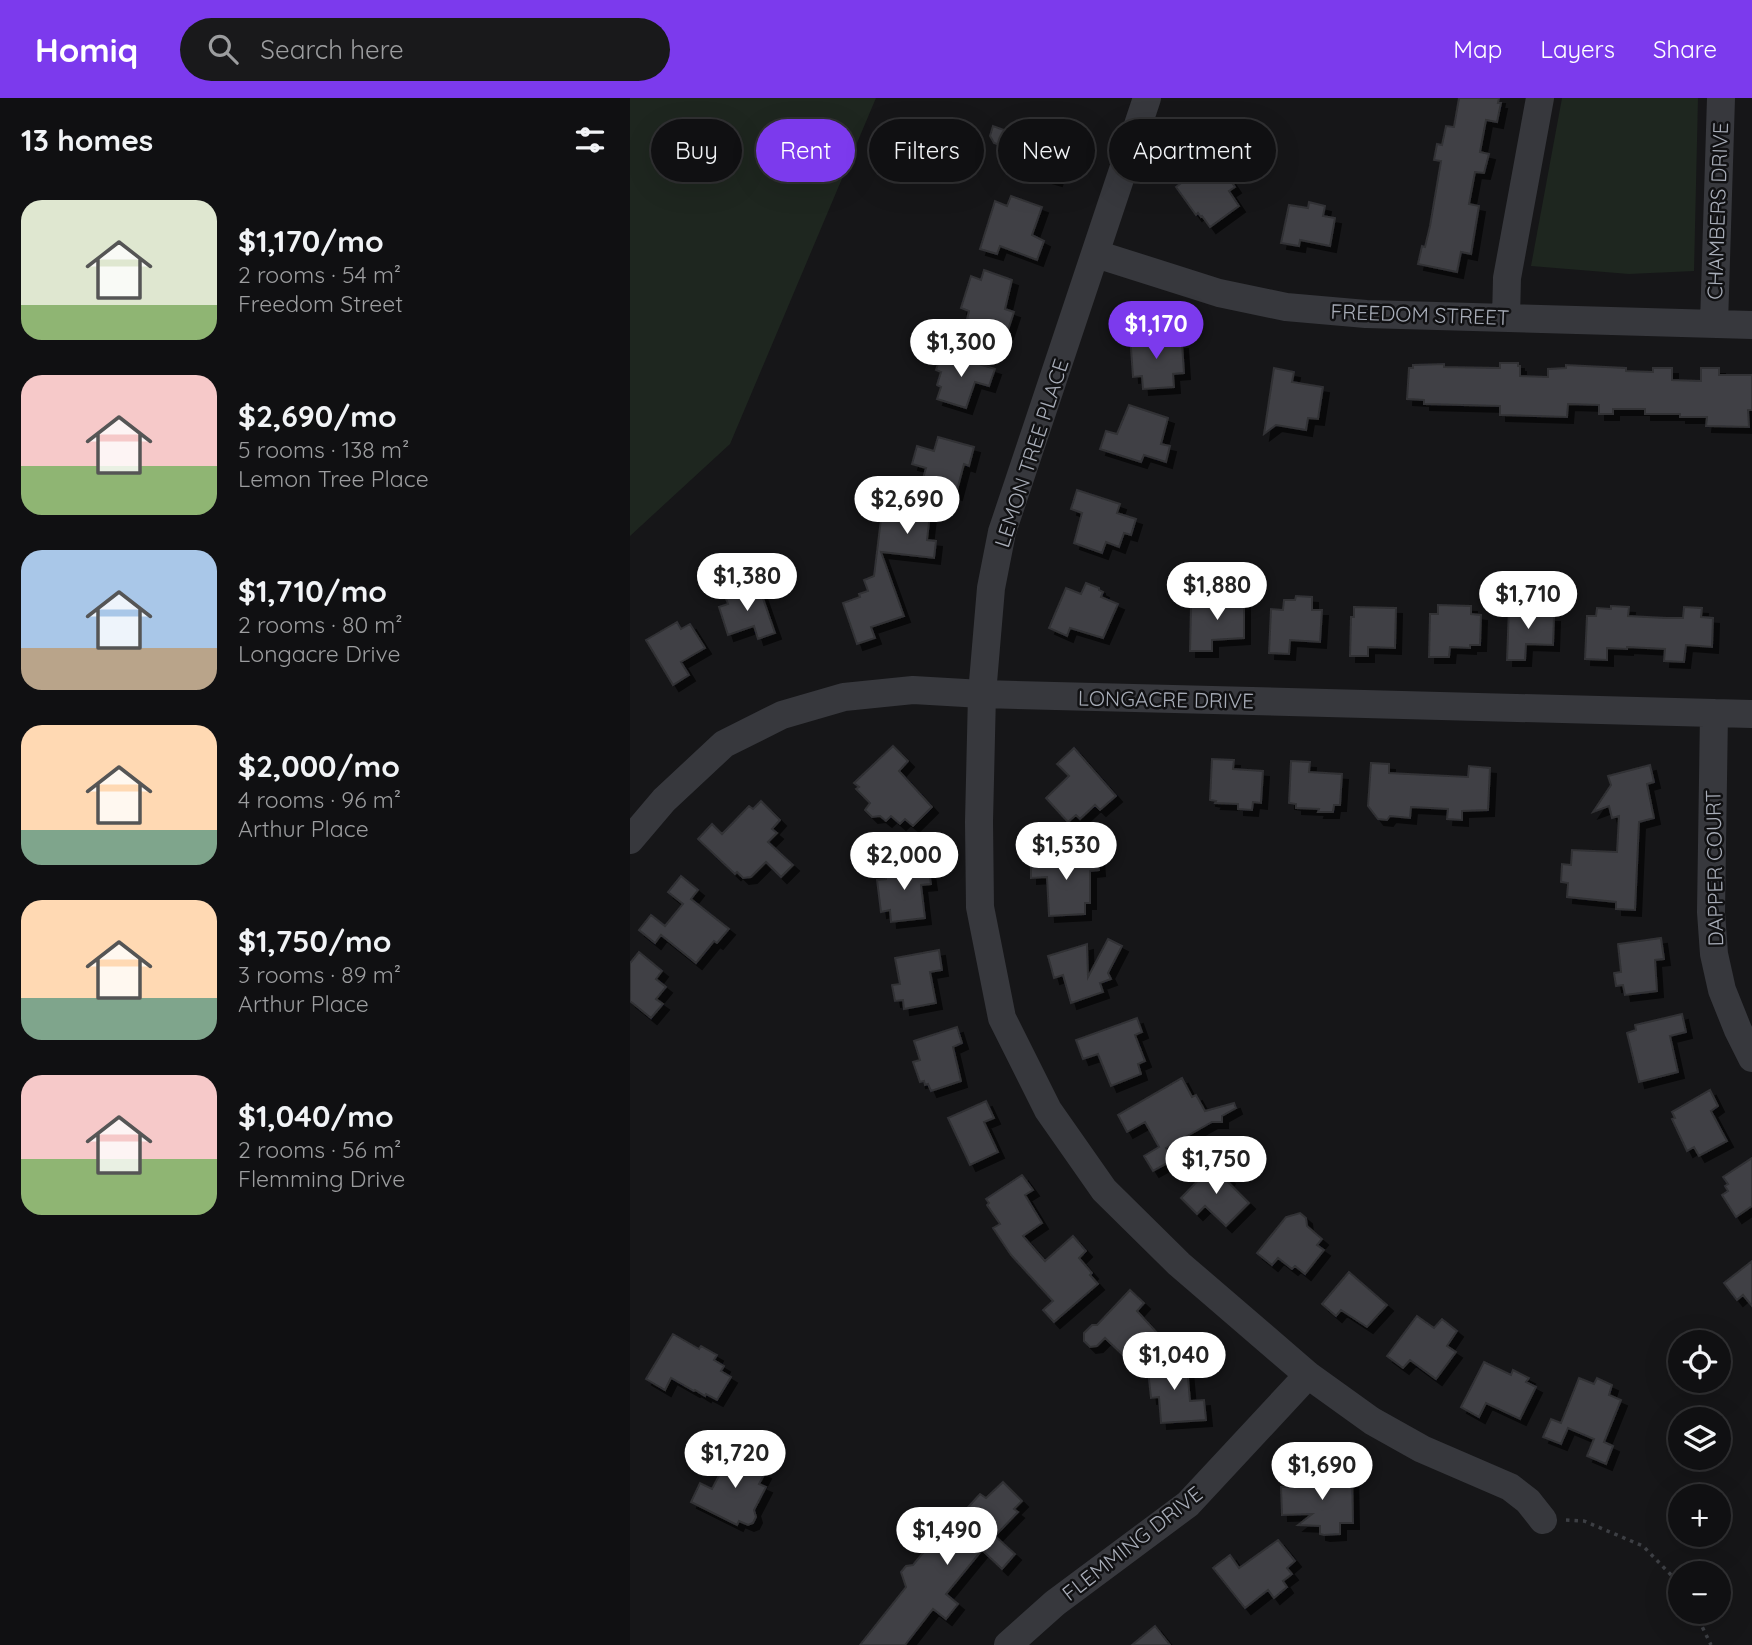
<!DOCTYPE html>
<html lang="en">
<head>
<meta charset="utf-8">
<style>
	body { margin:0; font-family:Quicksand,sans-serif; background:#19191b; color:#f1f3f6; height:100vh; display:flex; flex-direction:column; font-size:26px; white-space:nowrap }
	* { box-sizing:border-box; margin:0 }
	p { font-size:23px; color:#9c9d9f }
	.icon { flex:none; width:38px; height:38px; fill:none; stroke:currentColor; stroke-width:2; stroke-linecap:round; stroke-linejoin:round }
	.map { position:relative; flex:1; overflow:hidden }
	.sheet { display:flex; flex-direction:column; background:#101012; width:630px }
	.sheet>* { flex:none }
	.hud { position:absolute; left:21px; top:21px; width:665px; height:63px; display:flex; gap:14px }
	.fabs { position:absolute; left:1038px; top:1232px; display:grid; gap:14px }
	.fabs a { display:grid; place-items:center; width:63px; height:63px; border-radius:50%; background:#101012; box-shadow:0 7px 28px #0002,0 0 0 2px #303032; font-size:35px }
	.price { position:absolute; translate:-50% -60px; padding:0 16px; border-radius:24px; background:#fff; color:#222; font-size:23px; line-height:46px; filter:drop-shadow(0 2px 4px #0008) }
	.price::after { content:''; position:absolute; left:50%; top:42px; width:21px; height:16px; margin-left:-10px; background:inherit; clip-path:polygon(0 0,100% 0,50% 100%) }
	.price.current { background:#7c3aed; color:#fff }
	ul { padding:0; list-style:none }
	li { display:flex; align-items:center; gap:21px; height:175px; padding:0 21px }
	li span { display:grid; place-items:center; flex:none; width:196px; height:140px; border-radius:21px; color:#555 }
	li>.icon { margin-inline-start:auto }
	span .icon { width:84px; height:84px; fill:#fffc; stroke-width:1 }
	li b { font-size:30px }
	h2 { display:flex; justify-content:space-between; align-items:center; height:84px; padding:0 21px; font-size:30px }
	.tag { padding:0 24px; border-radius:32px; background:#101012; box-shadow:0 7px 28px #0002,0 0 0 2px #303032; font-size:24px; line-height:63px }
	.tag.current { background:#7c3aed; color:#fff }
	header { display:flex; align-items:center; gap:42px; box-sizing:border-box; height:98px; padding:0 35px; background:#7c3aed; color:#fff }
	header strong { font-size:33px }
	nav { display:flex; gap:38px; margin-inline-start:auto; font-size:24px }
	.search { width:490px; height:63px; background:#19191b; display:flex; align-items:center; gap:18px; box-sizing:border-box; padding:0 24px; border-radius:38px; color:#9c9d9f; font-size:26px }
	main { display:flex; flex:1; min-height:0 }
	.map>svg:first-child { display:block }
	.green { fill:#1e261f }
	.building { fill:#404145; stroke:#303034; stroke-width:2; filter:url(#shadow) }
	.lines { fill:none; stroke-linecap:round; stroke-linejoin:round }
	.path { stroke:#3d3f44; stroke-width:3.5; stroke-dasharray:3.5 5; stroke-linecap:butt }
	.minor { stroke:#37383d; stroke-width:28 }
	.labels { text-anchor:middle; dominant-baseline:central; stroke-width:5; stroke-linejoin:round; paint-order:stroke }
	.street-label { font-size:21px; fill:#a8adb8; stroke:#111113 }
</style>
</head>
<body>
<header>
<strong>Homiq</strong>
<div class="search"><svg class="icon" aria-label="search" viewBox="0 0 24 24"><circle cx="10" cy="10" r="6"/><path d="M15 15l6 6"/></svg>Search here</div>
<nav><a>Map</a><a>Layers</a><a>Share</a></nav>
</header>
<main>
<section class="sheet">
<h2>13 homes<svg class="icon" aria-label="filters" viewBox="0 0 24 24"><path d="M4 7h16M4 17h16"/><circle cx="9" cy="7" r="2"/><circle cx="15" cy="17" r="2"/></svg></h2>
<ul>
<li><span style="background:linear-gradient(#dfe7d0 75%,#8fb573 0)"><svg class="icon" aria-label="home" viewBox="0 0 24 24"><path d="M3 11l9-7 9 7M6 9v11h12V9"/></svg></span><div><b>$1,170/mo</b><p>2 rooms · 54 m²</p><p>Freedom Street</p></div></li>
<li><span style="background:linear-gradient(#f6c9c9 65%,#8fb573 0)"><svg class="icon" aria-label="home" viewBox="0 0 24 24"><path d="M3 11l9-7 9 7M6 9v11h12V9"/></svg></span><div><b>$2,690/mo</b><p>5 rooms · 138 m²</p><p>Lemon Tree Place</p></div></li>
<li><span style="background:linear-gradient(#a9c7e8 70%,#b9a48a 0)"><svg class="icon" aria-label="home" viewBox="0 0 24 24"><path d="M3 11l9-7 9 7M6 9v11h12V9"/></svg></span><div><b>$1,710/mo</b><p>2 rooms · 80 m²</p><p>Longacre Drive</p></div></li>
<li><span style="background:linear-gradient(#ffd9b3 75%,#7fa58c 0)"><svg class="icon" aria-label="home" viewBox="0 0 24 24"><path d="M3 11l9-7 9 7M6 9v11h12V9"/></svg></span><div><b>$2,000/mo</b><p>4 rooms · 96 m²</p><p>Arthur Place</p></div></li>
<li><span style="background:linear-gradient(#ffd9b3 70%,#7fa58c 0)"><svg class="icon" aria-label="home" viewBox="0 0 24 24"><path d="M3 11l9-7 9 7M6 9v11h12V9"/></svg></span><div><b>$1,750/mo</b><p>3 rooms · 89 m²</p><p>Arthur Place</p></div></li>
<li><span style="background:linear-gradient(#f6c9c9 60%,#8fb573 0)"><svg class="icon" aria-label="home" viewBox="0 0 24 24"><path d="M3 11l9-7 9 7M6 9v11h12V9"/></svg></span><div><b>$1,040/mo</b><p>2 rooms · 56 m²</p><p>Flemming Drive</p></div></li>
</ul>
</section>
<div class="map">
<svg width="1122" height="1547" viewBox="0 0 1122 1547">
	<defs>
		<filter id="shadow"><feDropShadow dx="6" dy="6" stdDeviation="0" flood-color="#0009"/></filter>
	</defs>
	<rect width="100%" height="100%" fill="#161618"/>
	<path class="green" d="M 0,0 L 246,0 L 100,346 L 0,438 Z
		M 932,0 L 1068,0 L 1064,173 L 999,176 L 901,168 Z"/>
	<path class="building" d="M 829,0 L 869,0 L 868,5 L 871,5 L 867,24 L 856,22 L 850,54 L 859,56 L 854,75 L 845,74 L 839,106 L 849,108 L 841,156 L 831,154 L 827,174 L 788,166 L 792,148 L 795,149 L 800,128 L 811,63 L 804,62 L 807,46 L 812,47 L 816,28 L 824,29 Z
		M 396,25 L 429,35 L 421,60 L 432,63 L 426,82 L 382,69 L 383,66 L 374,63 L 378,50 L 364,45 L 360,38 L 363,28 L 388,37 L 389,34 L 393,35 Z
		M 575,67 L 584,80 L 594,73 L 605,89 L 599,93 L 609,108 L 580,129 L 572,118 L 571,119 L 568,115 L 566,117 L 546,89 Z
		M 381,98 L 412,109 L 402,137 L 414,143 L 407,162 L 370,148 L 367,156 L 350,151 L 365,103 L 377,108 Z
		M 679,104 L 695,108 L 693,118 L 705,120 L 700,148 L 670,142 L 669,148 L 651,145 L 659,107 L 678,110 Z
		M 354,172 L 382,182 L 375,211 L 384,214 L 377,235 L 337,221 L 339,213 L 331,210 L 341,178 L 351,182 Z
		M 521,235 L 522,246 L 552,245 L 554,275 L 543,276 L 544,289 L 513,291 L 512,278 L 503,279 L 500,236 Z
		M 311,257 L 319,260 L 320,257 L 365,271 L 359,288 L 345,284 L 336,310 L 307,301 L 311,289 L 307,287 L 311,274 L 306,272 Z
		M 870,265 L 888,265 L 888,268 L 890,268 L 890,278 L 918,279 L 918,271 L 936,270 L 936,267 L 996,270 L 996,273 L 1023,274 L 1023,270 L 1042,270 L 1042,282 L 1071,283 L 1071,270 L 1089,270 L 1089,277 L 1122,277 L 1122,312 L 1118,312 L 1119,329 L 1076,328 L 1077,319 L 1050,319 L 1050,316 L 1015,316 L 1015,311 L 983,311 L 983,316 L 969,316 L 969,307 L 938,306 L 937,319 L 870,317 L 870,308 L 794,306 L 794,302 L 777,301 L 779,270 L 783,270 L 783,267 L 814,266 L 814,269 L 870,270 Z
		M 644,270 L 664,274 L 662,284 L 693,289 L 688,321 L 678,320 L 676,332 L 646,327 L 634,336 Z
		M 499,307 L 538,320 L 531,346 L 540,348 L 536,364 L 514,357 L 511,364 L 470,351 L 476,333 L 487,336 Z
		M 308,339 L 344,349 L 339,368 L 334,366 L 326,396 L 303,389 L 297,442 L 306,443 L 304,460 L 251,454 L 274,518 L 241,529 L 245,540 L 227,546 L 213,505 L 230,499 L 229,496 L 238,493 L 234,482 L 244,478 L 251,421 L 259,422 L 261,402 L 286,405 L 296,370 L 282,366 L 287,348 L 304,353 Z
		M 447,392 L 490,406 L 487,415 L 506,421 L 501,437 L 494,435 L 489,449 L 476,444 L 472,455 L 444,445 L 452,415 L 441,411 Z
		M 456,485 L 469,490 L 469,492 L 473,494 L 471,499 L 488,506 L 473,540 L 440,530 L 437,538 L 419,530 L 436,490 L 451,496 Z
		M 128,486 L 145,535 L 128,541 L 124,528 L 98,537 L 89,509 L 98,506 L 95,498 Z
		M 587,497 L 614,498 L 614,540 L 582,542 L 582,553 L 560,553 L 561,509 L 575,509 L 575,500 L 587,500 Z
		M 666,498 L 682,499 L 682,512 L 692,512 L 690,544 L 660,542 L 659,556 L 639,555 L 641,511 L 653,512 L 654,502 L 665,502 Z
		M 808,507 L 841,508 L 841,516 L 851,517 L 850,547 L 840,547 L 840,550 L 820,549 L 819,559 L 799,559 L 800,516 L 808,516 Z
		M 981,508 L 999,509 L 998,518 L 1037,520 L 1053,520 L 1054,509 L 1072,510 L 1071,519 L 1083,520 L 1082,549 L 1056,547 L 1054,564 L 1034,563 L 1035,551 L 997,549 L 997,551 L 977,550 L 977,562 L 955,561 L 957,518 L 966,518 L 967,510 L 981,511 Z
		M 724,509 L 766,510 L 765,550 L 738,549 L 738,558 L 720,558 L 721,519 L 724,519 Z
		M 879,509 L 914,511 L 914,518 L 924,518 L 923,547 L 896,546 L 895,562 L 877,562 Z
		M 47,524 L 51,531 L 60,526 L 75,550 L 51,564 L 59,577 L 43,587 L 16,542 Z
		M 263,648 L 278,663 L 269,673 L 302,709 L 283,728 L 275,721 L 270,726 L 261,718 L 256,723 L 250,718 L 242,719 L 235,712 L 240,705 L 226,691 L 229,689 L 224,685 Z
		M 444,650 L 486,698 L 470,712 L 465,707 L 450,721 L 446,717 L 438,724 L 416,700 L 439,678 L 427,666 Z
		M 582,661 L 604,662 L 603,671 L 633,673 L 631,705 L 623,704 L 622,712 L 608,711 L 608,706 L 585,705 L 586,703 L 580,702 Z
		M 661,663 L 680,664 L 679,674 L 712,676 L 710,707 L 704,707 L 703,714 L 688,714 L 689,711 L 666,710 L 666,706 L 659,705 Z
		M 741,665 L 759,666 L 759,675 L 838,679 L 839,668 L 860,670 L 858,712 L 832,713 L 832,722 L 817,721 L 818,711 L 781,709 L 780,720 L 760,718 L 757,722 L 748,721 L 738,708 Z
		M 1020,667 L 1024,684 L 1017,686 L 1024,720 L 1009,724 L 1005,812 L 986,811 L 986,804 L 937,799 L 938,785 L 931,784 L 932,766 L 941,767 L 942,752 L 987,754 L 989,718 L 982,720 L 979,708 L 963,714 L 981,687 L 978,678 Z
		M 131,703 L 150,722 L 142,731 L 147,735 L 138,744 L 163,767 L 151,779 L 136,764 L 121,779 L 113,780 L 107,774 L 105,776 L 68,741 L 82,726 L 92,736 L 119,708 L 123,711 Z
		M 468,757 L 469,772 L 460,773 L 460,805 L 455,805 L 455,816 L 419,818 L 417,779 L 401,780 L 401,760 Z
		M 298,766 L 301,786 L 291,787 L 295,820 L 261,824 L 260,812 L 251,814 L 247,782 L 256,781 L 255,772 Z
		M 51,778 L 68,792 L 61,801 L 99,831 L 87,845 L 84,843 L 66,865 L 31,837 L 25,845 L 9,832 L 21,817 L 35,828 L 53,806 L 38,794 Z
		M 1031,840 L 1034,861 L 1025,862 L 1027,893 L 995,897 L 993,887 L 986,888 L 984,875 L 991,874 L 988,846 Z
		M 478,841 L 492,848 L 478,875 L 481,881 L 470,885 L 473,894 L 441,905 L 433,877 L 424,880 L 418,858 L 457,846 L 458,879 Z
		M 309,852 L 312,872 L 300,874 L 306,905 L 274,911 L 273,902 L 265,903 L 262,887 L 270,886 L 265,860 Z
		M 9,854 L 32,873 L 26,881 L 36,889 L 26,901 L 33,906 L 21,920 L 0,903 L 0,865 Z
		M 1052,916 L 1056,934 L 1040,938 L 1048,974 L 1009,984 L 997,935 L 1006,932 L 1005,927 Z
		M 507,920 L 512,934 L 505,937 L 515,963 L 508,966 L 511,976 L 481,988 L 468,956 L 453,961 L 446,942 Z
		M 327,929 L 332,945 L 323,949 L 331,983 L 301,993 L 298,986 L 295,987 L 294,983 L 290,984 L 283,964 L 290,962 L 284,943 Z
		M 552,980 L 562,999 L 566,997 L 575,1013 L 604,1005 L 606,1010 L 592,1018 L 592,1024 L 582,1024 L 536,1050 L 543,1062 L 523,1073 L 514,1058 L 529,1049 L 515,1024 L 497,1034 L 488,1017 Z
		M 1080,992 L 1088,1008 L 1081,1013 L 1097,1043 L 1069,1058 L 1064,1049 L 1057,1053 L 1042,1021 L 1045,1020 L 1042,1014 Z
		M 356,1003 L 364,1020 L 354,1024 L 368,1054 L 340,1067 L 318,1020 Z
		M 1122,1060 L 1122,1108 L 1106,1119 L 1092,1097 L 1098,1093 L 1095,1088 L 1098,1086 L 1093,1079 Z
		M 584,1066 L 599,1080 L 597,1083 L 619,1105 L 596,1128 L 575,1108 L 567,1116 L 551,1100 Z
		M 392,1077 L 403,1092 L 395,1097 L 412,1125 L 393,1138 L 415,1163 L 443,1138 L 456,1153 L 449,1160 L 462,1175 L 460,1177 L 468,1186 L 424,1224 L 413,1212 L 423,1203 L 381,1157 L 363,1130 L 370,1126 L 357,1107 L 359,1105 L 356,1101 Z
		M 670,1115 L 676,1120 L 677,1128 L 692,1141 L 687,1147 L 694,1152 L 675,1176 L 665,1168 L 662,1171 L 648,1160 L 642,1167 L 627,1155 L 656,1119 Z
		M 1122,1163 L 1122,1208 L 1113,1197 L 1107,1202 L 1094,1185 Z
		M 719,1174 L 757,1207 L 737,1229 L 711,1212 L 706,1218 L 692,1206 Z
		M 500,1192 L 514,1205 L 507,1213 L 530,1238 L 509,1260 L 502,1254 L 496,1260 L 475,1240 L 467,1248 L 460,1249 L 454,1243 L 454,1235 L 462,1227 L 467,1227 Z
		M 787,1218 L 804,1230 L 812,1221 L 827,1233 L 817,1248 L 826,1254 L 806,1281 L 780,1262 L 773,1270 L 757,1258 Z
		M 43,1236 L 69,1251 L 71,1248 L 87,1257 L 84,1262 L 94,1268 L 91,1273 L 101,1279 L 87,1302 L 76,1296 L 75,1298 L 65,1292 L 64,1293 L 41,1280 L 35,1292 L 16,1281 Z
		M 554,1260 L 555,1269 L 557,1269 L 560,1303 L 574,1302 L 576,1322 L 531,1325 L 529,1299 L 521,1300 L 517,1263 Z
		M 854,1264 L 881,1277 L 883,1272 L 899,1280 L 896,1284 L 906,1289 L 890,1321 L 856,1305 L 849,1319 L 831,1309 Z
		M 949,1280 L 964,1286 L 967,1280 L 982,1287 L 979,1297 L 991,1302 L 974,1344 L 983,1348 L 976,1366 L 957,1358 L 964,1341 L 938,1330 L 931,1346 L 913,1339 L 921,1321 L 931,1325 Z
		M 109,1349 L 134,1361 L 129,1372 L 135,1375 L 129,1386 L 136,1389 L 124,1412 L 126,1419 L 123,1425 L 118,1427 L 109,1423 L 107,1427 L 61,1404 L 70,1385 L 82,1391 L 94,1368 L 97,1370 Z
		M 700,1372 L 722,1372 L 723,1425 L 710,1425 L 710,1436 L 694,1437 L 690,1436 L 690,1428 L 668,1427 L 682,1416 L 652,1417 L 651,1389 L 663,1389 L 663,1386 L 674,1386 L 676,1383 L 700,1383 Z
		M 373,1384 L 392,1403 L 384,1411 L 388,1414 L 365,1438 L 385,1456 L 372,1471 L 352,1452 L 316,1496 L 328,1506 L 316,1521 L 303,1511 L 275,1547 L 230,1547 L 276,1489 L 271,1474 L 276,1468 L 283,1467 L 298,1449 L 295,1447 L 304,1436 L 314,1444 L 335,1423 L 330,1418 L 350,1396 L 356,1400 Z
		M 648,1442 L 665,1463 L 657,1470 L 662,1476 L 653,1483 L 657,1489 L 644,1500 L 638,1492 L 615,1510 L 583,1470 L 600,1457 L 609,1470 Z
		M 525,1528 L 540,1547 L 502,1547 Z"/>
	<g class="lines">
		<path class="path" d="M 936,1422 L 954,1423 L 1013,1448 L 1043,1479 L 1050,1490
			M 1065,1514 L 1081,1547"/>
		<path class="minor" d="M 517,0 L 372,434 L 361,490 L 352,596 L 349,724 L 350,809 L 372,920 L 418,1012 L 474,1092 L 549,1166 L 678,1277 L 742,1323 L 792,1351 L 880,1389 L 898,1403 L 913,1422
			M 466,156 L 589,195 L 656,209 L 736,216 L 1122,227
			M 876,220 L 877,180 L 910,0
			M 1084,226 L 1091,0
			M 1084,615 L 1081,814 L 1084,856 L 1092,892 L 1108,932 L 1122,960
			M 0,742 L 34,702 L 94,646 L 152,617 L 214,599 L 283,592 L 352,596 L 1122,616
			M 378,1547 L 425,1505 L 558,1406 L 678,1277"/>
	</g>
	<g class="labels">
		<g class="street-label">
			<text transform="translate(1087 113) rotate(-88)">CHAMBERS DRIVE</text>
			<text transform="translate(790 216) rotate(2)">FREEDOM STREET</text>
			<text transform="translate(401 355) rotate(-72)">LEMON TREE PLACE</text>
			<text transform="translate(536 601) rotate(1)">LONGACRE DRIVE</text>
			<text transform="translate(1084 770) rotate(-91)">DAPPER COURT</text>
			<text transform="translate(502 1445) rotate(-38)">FLEMMING DRIVE</text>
		</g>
	</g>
</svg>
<div class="fabs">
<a><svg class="icon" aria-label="locate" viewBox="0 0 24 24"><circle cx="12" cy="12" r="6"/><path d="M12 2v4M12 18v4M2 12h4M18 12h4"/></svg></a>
<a><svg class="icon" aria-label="layers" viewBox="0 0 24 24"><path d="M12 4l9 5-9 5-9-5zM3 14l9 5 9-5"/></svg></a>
<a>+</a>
<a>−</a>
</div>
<b class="price current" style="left:526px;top:263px">$1,170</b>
<b class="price" style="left:331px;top:281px">$1,300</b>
<b class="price" style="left:277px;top:438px">$2,690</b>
<b class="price" style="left:117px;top:515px">$1,380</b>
<b class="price" style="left:587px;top:524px">$1,880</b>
<b class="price" style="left:898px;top:533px">$1,710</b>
<b class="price" style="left:436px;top:784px">$1,530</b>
<b class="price" style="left:274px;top:794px">$2,000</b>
<b class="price" style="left:586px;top:1098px">$1,750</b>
<b class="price" style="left:544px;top:1294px">$1,040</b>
<b class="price" style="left:105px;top:1392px">$1,720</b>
<b class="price" style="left:692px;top:1404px">$1,690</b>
<b class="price" style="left:317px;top:1469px">$1,490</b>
<div class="hud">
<a class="tag">Buy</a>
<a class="tag current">Rent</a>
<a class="tag">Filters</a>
<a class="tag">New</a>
<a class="tag">Apartment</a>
</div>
</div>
</main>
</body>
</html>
